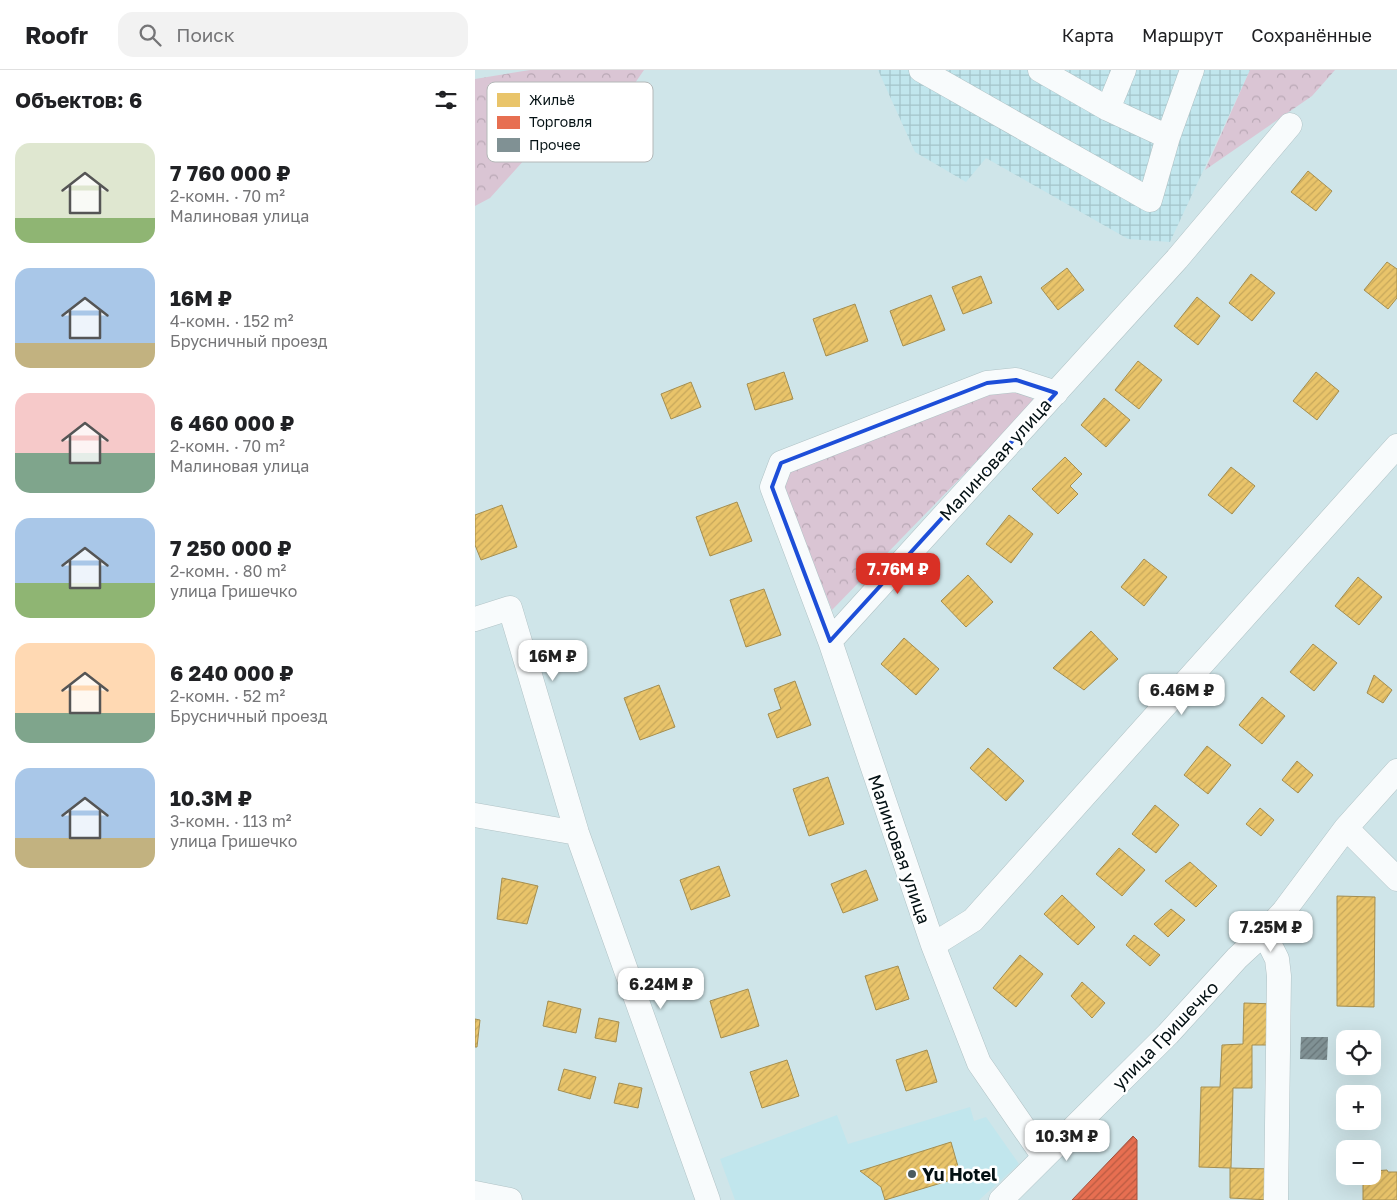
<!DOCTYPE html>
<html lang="ru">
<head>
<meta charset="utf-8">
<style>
	body { margin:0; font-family:"Golos Text",sans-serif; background:#f2f2f2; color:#202124; height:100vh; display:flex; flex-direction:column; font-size:19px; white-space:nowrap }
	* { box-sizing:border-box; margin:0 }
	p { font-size:16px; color:#757577 }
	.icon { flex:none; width:28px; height:28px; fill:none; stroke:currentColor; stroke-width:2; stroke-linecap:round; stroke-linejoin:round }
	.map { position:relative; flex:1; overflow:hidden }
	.drawer { display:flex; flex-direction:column; background:#fff; width:475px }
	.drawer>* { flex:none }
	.buttons { position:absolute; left:861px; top:960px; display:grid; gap:10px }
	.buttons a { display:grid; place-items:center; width:45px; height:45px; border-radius:10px; background:#fff; box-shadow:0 5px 20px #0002; font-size:25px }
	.price { position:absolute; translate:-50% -42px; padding:0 11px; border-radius:10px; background:#fff; color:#222; font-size:16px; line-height:32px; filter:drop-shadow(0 1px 2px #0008) }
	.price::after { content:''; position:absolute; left:50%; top:30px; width:15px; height:11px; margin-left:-8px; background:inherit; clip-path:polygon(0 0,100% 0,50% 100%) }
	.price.on { background:#d93025; color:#fff }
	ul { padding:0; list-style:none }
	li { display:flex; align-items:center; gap:15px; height:125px; padding:0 15px }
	li span { display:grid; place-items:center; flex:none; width:140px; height:100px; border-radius:15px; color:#555 }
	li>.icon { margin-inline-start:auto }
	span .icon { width:60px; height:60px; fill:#fffc; stroke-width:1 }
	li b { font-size:21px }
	h2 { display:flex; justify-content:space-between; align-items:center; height:60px; padding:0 15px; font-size:21px }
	header { display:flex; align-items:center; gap:30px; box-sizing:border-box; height:70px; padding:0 25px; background:#fff; border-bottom:1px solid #e0e0e0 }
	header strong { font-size:24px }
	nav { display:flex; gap:28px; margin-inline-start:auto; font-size:18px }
	.search { width:350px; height:45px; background:#f2f2f2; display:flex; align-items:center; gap:12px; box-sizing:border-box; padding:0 18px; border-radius:15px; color:#757577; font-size:19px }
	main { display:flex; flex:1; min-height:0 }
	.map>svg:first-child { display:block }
	.built { fill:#c1e6ed }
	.industrial { fill:url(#industrial-grid) }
	.forest { fill:url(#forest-crowns) }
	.homes { fill:url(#homes-hatch); stroke:#a48e50 }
	.shops { fill:url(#shops-hatch); stroke:#a3533f }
	.building { fill:url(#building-hatch) }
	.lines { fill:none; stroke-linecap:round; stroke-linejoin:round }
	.minor-casing { stroke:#b0c2c5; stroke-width:25 }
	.minor { stroke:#f8fbfc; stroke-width:24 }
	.marked { fill:none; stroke:#1d4ed8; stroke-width:4; stroke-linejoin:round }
	.poi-dot { fill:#4b5b5f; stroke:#fff; stroke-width:2 }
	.labels { text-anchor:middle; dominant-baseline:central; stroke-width:5; stroke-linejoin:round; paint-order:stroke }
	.street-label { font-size:18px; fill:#041114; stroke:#fff }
	.poi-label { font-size:18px; font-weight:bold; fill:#041114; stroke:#fff; text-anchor:start }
	.key { fill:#fff; stroke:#b4b8b8; stroke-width:1 }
	.key-label { font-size:14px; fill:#041114 }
</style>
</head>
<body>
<header>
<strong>Roofr</strong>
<div class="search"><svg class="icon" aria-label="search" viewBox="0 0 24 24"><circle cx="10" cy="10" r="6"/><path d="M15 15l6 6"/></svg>Поиск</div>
<nav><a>Карта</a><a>Маршрут</a><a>Сохранённые</a></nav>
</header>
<main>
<section class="drawer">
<h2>Объектов: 6<svg class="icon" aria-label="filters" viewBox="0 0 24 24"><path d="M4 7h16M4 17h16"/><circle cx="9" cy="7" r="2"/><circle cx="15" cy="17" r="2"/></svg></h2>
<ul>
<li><span style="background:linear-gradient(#dfe7d0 75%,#8fb573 0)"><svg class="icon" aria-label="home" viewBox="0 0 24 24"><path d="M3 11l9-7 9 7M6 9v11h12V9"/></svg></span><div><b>7 760 000 ₽</b><p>2-комн. · 70 m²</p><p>Малиновая улица</p></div></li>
<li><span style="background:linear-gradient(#a9c7e8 75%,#c2b280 0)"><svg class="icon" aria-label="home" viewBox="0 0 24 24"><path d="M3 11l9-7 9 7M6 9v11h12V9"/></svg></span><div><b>16M ₽</b><p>4-комн. · 152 m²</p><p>Брусничный проезд</p></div></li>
<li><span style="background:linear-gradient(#f6c9c9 60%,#7fa58c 0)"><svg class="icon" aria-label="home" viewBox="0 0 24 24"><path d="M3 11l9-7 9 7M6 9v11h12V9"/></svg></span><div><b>6 460 000 ₽</b><p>2-комн. · 70 m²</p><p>Малиновая улица</p></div></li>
<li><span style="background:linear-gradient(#a9c7e8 65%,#8fb573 0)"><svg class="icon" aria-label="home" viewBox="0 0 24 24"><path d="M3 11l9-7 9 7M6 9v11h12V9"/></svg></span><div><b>7 250 000 ₽</b><p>2-комн. · 80 m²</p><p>улица Гришечко</p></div></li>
<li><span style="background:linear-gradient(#ffd9b3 70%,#7fa58c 0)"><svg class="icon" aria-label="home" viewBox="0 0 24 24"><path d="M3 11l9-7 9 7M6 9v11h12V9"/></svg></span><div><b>6 240 000 ₽</b><p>2-комн. · 52 m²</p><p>Брусничный проезд</p></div></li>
<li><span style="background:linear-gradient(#a9c7e8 70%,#c2b280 0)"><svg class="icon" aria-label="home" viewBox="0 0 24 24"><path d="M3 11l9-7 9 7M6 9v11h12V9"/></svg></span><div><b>10.3M ₽</b><p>3-комн. · 113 m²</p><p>улица Гришечко</p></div></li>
</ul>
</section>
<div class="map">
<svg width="922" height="1130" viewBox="0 0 922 1130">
	<defs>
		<pattern id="industrial-grid" width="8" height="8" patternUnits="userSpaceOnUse" patternTransform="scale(1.25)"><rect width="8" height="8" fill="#c1e6ed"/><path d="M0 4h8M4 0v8" fill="none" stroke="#a4c4ca"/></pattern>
		<pattern id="forest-crowns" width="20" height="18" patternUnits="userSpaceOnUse" patternTransform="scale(1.25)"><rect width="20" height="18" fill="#dac5d4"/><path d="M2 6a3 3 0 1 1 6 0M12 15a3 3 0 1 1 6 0" fill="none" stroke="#b9a8b5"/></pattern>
		<pattern id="homes-hatch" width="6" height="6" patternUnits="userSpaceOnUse" patternTransform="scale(1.25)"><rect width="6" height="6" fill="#e9c46a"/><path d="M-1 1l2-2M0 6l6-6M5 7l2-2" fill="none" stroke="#c6a75b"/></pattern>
		<pattern id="shops-hatch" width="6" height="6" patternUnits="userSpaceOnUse" patternTransform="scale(1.25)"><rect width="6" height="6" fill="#e76f51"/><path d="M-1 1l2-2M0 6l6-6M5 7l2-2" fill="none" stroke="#b95a42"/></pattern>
		<pattern id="building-hatch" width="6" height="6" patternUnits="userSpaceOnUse" patternTransform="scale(1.25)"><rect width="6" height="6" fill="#809194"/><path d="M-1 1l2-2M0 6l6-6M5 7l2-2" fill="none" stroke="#677578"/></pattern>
	</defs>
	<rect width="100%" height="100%" fill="#cfe5e9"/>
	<path class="built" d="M 495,1037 L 499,1051 L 511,1047 L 544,1094 L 504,1130 L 260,1130 L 245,1089 L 362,1045 L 373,1074 Z"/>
	<path class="industrial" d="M 403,0 L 775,0 L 695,172 L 653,169 L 511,88 L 491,112 L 440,82 Z"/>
	<path class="forest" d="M 55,0 L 169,0 L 129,58 L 59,79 L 15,128 L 0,136 L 0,9 Z
		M 775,0 L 860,0 L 837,26 L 730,100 Z
		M 542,318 L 560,331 L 357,540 L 308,418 L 313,400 L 509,321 Z"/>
	<path class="homes" d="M 833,101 L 857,121 L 841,141 L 816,122 Z
		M 912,192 L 922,199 L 922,228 L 913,239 L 889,220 Z
		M 592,198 L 609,220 L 583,240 L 566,218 Z
		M 776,204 L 800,223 L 777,251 L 754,233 Z
		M 506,206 L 517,233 L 488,244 L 477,217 Z
		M 456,225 L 470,260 L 428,276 L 415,241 Z
		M 722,227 L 745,246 L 723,275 L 699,256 Z
		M 380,234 L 393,271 L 351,286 L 338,249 Z
		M 663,291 L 687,310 L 664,339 L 640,320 Z
		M 309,302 L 318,329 L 280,340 L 272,314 Z
		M 841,302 L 864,321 L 842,350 L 818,331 Z
		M 216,312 L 226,337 L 196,349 L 186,324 Z
		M 629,328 L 655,350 L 631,377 L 606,355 Z
		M 590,387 L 607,404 L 595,416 L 603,424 L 583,444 L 557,419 Z
		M 756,397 L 780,416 L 757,444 L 733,425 Z
		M 262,432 L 277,471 L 235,486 L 221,447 Z
		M 27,435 L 42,477 L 6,490 L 0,475 L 0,445 Z
		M 534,445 L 558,464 L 536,493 L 511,474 Z
		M 669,489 L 692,507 L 669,536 L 646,517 Z
		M 493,505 L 518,532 L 491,557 L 466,531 Z
		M 883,507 L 907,527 L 884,555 L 860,536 Z
		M 289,519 L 306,565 L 271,577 L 255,530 Z
		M 616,561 L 643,589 L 609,620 L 578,598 Z
		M 429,568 L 464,599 L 441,625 L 406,594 Z
		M 838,574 L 862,593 L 839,621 L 815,602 Z
		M 899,605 L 917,620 L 908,633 L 892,623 Z
		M 320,611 L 336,655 L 302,668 L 293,644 L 306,639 L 299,619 Z
		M 184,615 L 200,657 L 165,670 L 149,628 Z
		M 787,627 L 810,646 L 787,674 L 764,655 Z
		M 732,676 L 756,695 L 733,724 L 709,705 Z
		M 513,678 L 549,711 L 531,731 L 495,698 Z
		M 822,691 L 838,705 L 823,723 L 807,710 Z
		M 353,707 L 369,754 L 334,766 L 318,719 Z
		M 680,735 L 704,755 L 681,783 L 657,764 Z
		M 785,738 L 799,750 L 786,766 L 771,754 Z
		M 644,778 L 670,800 L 647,826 L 621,804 Z
		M 715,792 L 742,816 L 721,837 L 690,811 Z
		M 244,796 L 255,826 L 216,840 L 205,810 Z
		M 391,800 L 403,830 L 368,843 L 356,814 Z
		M 27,808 L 63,816 L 52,854 L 22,849 Z
		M 587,825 L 620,857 L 603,875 L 569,844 Z
		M 862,826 L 900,827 L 899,937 L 862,936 Z
		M 696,839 L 710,850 L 693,867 L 679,854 Z
		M 659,865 L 685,885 L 675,896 L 651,875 Z
		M 545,885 L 568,904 L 541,937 L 518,918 Z
		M 423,896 L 434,929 L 401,940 L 390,906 Z
		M 607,912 L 630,933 L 617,948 L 596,926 Z
		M 273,919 L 284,956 L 246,968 L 235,931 Z
		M 73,931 L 106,939 L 101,963 L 68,956 Z
		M 769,933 L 800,934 L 798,975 L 777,975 L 777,1018 L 758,1018 L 756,1098 L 796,1099 L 795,1130 L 755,1128 L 755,1098 L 724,1097 L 726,1017 L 745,1017 L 747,975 L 768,974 Z
		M 124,948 L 144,952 L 141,972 L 120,968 Z
		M 0,949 L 5,950 L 2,977 L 0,977 Z
		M 452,980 L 462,1012 L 431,1021 L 421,990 Z
		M 312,990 L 324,1026 L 287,1038 L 275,1002 Z
		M 89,999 L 121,1007 L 115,1029 L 83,1020 Z
		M 144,1013 L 167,1018 L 163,1038 L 139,1033 Z
		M 476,1072 L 486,1107 L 410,1130 L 406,1117 L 385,1101 Z
		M 912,1100 L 913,1102 L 922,1102 L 922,1130 L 888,1130 L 888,1108 L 897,1107 L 898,1101 Z"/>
	<path class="shops" d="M 658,1066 L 662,1070 L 662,1130 L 597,1130 Z"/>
	<path class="building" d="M 826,967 L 853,967 L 852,990 L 825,989 Z"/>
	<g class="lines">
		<defs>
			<path id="minor" d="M 446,0 L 675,130 L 693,67 L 633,39 L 565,0
				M 633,39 L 649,0
				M 693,67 L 717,0
				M 0,549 L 35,538 L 102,763 L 233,1130
				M 355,571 L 297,417 L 306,393 L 512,313 L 541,310 L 581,323
				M 0,745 L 102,763
				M 871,758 L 922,809
				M 789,863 L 802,889 L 804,906 L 801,1130
				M 458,875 L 498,850 L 922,376
				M 569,1087 L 504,993 L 458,875 L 355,571 L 702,189 L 815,55
				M 0,1123 L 35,1130
				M 526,1130 L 693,964 L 762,888 L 789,863 L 809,841 L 871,758 L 922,701"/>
		</defs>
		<use href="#minor" class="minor-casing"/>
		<use href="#minor" class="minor"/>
	</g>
	<path class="marked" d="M 541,310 L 581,323 L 355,571 L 297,417 L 306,393 L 512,313 Z"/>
	<circle class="poi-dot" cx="437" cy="1104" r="5"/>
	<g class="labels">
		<g class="street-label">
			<text transform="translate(520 389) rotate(-48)">Малиновая улица</text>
			<text transform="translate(425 779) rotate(71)">Малиновая улица</text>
			<text transform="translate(690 965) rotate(-46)">улица Гришечко</text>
		</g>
		<g class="poi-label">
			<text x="447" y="1104">Yu Hotel</text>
		</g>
	</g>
	<rect x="12" y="12" width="166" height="80" rx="8" class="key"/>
	<rect x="22" y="23" width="23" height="14" fill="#e9c46a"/>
	<rect x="22" y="46" width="23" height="13" fill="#e76f51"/>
	<rect x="22" y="68" width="23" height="14" fill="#809194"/>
	<g class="key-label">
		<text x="54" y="35">Жильё</text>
		<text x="54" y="57">Торговля</text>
		<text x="54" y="80">Прочее</text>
	</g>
</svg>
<div class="buttons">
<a><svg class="icon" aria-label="locate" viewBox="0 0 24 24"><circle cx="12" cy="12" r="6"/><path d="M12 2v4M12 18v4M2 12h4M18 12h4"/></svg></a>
<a>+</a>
<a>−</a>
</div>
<b class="price on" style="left:423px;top:525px">7.76M ₽</b>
<b class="price" style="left:78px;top:612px">16M ₽</b>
<b class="price" style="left:707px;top:646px">6.46M ₽</b>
<b class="price" style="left:796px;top:883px">7.25M ₽</b>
<b class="price" style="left:186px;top:940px">6.24M ₽</b>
<b class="price" style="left:592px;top:1092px">10.3M ₽</b>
</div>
</main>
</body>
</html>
